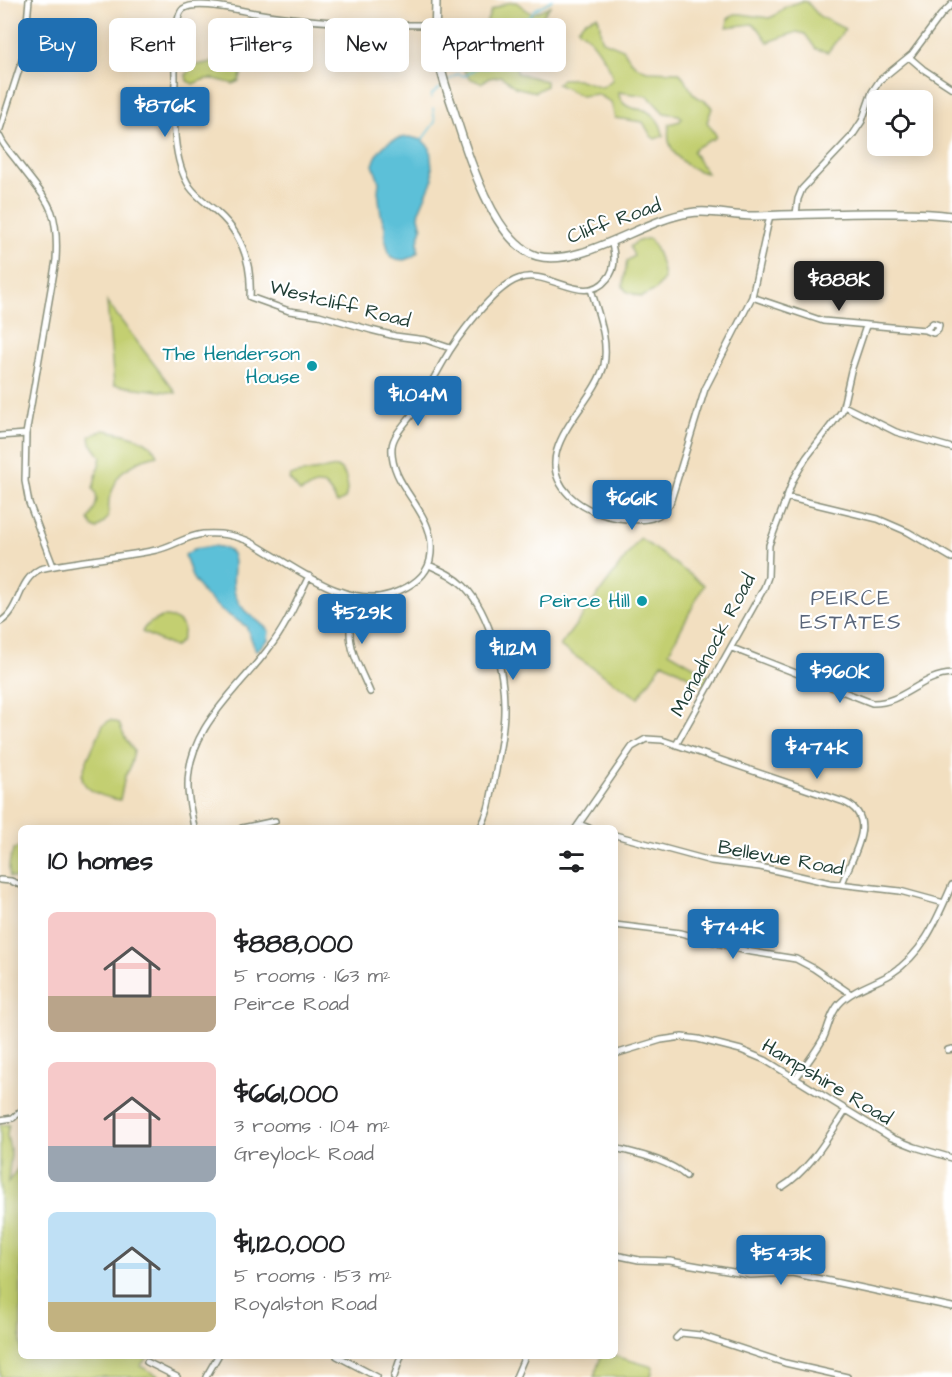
<!DOCTYPE html>
<html lang="en">
<head>
<meta charset="utf-8">
<style>
	body { margin:0; font-family:"Architects Daughter",sans-serif; background:#f6f6f6; color:#202124; height:100vh; display:flex; flex-direction:column; font-size:22px; white-space:nowrap }
	* { box-sizing:border-box; margin:0 }
	p { font-size:20px; color:#757577 }
	.icon { flex:none; width:33px; height:33px; fill:none; stroke:currentColor; stroke-width:2; stroke-linecap:round; stroke-linejoin:round }
	.map { position:relative; flex:1; overflow:hidden }
	.details { position:absolute; left:18px; top:825px; width:600px; height:534px; display:flex; flex-direction:column; background:#fff; border-radius:9px; box-shadow:0 3px 15px #0003 }
	.details>* { flex:none }
	.guide { position:absolute; left:18px; top:18px; width:600px; height:54px; display:flex; gap:12px }
	.buttons { position:absolute; left:867px; top:90px; display:grid; gap:12px }
	.buttons a { display:grid; place-items:center; width:66px; height:66px; border-radius:9px; background:#fff; box-shadow:0 3px 15px #0003; font-size:30px }
	.price { position:absolute; translate:-50% -51px; padding:0 14px; border-radius:6px; background:#1f6fb2; color:#fff; font-size:20px; line-height:39px; filter:drop-shadow(0 2px 3px #0008) }
	.price::after { content:''; position:absolute; left:50%; top:36px; width:18px; height:14px; margin-left:-9px; background:inherit; clip-path:polygon(0 0,100% 0,50% 100%) }
	.price.current { background:#222; color:#fff }
	ul { padding:0; list-style:none }
	li { display:flex; align-items:center; gap:18px; height:150px; padding:0 30px }
	li span { display:grid; place-items:center; flex:none; width:168px; height:120px; border-radius:9px; color:#555 }
	li>.icon { margin-inline-start:auto }
	span .icon { width:72px; height:72px; fill:#fffc; stroke-width:1 }
	li b { font-size:26px }
	h2 { display:flex; justify-content:space-between; align-items:center; height:72px; padding:0 30px; font-size:26px }
	.pill { padding:0 21px; border-radius:9px; background:#fff; box-shadow:0 3px 15px #0003; font-size:21px; line-height:54px }
	.pill.current { background:#1f6fb2; color:#fff }
	.map>svg:first-child { display:block }
	.green { fill:#c3cf71; stroke:#718652; stroke-width:1.5 }
	.water { fill:#5bc0d8; stroke:#3d7e86; stroke-width:1.5 }
	.lines { fill:none; stroke-linecap:round; stroke-linejoin:round }
	.stream { stroke:#5bc0d8; stroke-width:1.5 }
	.minor-casing { stroke:#888e7a; stroke-width:8 }
	.tertiary-casing { stroke:#888e7a; stroke-width:10 }
	.minor { stroke:#fff; stroke-width:5 }
	.tertiary { stroke:#fff; stroke-width:7 }
	.culture-dot { fill:#0f9aa8; stroke:#fff; stroke-width:2 }
	.labels { text-anchor:middle; dominant-baseline:central; stroke-width:4.5; stroke-linejoin:round; paint-order:stroke }
	.street-label { font-size:20px; fill:#1f3d34; stroke:#fff }
	.culture-label { font-size:20px; fill:#0d838f; stroke:#fff; text-anchor:end }
	.neighbourhood-label { font-size:21px; letter-spacing:1.5px; fill:#596579; stroke:#fff }
</style>
</head>
<body>
<div class="map">
<svg width="952" height="1377" viewBox="0 0 952 1377">
	<rect width="100%" height="100%" fill="#fff"/>
	<filter id="ink" filterUnits="userSpaceOnUse"><feTurbulence type="fractalNoise" baseFrequency=".0167" numOctaves="2"/><feDisplacementMap in="SourceGraphic" scale="12" xChannelSelector="R" yChannelSelector="G"/><feConvolveMatrix kernelMatrix="1 2 1 2 8 2 1 2 1" color-interpolation-filters="sRGB"/></filter>
	<filter id="wash" filterUnits="userSpaceOnUse"><feTurbulence type="fractalNoise" baseFrequency=".008" numOctaves="4" result="noise"/><feDisplacementMap in="SourceGraphic" scale="24" xChannelSelector="R" yChannelSelector="G"/><feGaussianBlur stdDeviation="1.35" result="paint"/><feColorMatrix in="noise" values="0 0 0 0 0 0 0 0 0 0 0 0 0 0 0 0 0 1.4 0 .05"/><feComposite in="paint" operator="in"/></filter>
	<g filter="url(#wash)">
		<rect width="100%" height="100%" fill="#f2dfc0"/>
		<path class="green" d="M 802,1 L 807,2 L 819,16 L 845,29 L 828,52 L 816,49 L 805,34 L 797,32 L 768,42 L 759,29 L 752,24 L 727,27 L 728,19 L 735,14 L 741,14 L 769,18 L 774,16 L 785,7 Z
			M 516,2 L 532,14 L 550,6 L 530,33 L 514,49 L 517,73 L 546,81 L 546,86 L 535,92 L 515,87 L 501,76 L 489,78 L 481,83 L 469,78 L 464,70 L 467,65 L 476,61 L 477,49 L 491,10 L 506,3 Z
			M 597,16 C 602,22 598,33 603,41 L 623,49 L 631,61 L 638,67 L 647,71 L 678,72 C 686,77 687,85 693,93 C 698,100 707,99 712,108 L 707,122 L 716,135 L 715,138 L 695,148 L 693,152 L 707,173 C 692,171 675,159 670,144 C 667,138 669,130 669,124 L 680,121 L 682,118 L 679,115 L 664,113 L 648,96 L 618,92 C 621,107 632,109 645,110 C 655,116 662,123 663,136 L 655,139 L 651,136 L 643,122 L 615,118 L 611,102 L 597,94 L 581,96 L 557,84 L 562,79 L 577,79 L 602,87 L 612,80 C 615,72 595,44 588,37 C 584,32 581,34 578,28 L 586,20 Z
			M 222,60 L 230,60 L 242,64 L 243,69 L 239,81 L 233,84 C 216,79 210,75 193,84 L 187,81 L 186,75 L 192,66 Z
			M 645,239 L 650,239 C 658,250 663,266 664,279 L 656,290 L 641,297 L 626,291 L 623,286 L 627,261 L 634,256 L 630,247 L 636,242 Z
			M 107,302 L 176,393 L 114,385 Z
			M 104,430 C 120,433 150,437 157,455 L 143,459 L 123,471 L 117,479 L 109,499 L 108,518 L 97,529 L 93,527 L 89,520 C 94,509 101,499 93,489 L 101,457 L 91,443 L 90,436 Z
			M 337,467 C 349,474 349,486 345,499 L 337,503 C 324,479 323,481 300,492 L 289,479 L 291,476 L 296,474 Z
			M 640,538 L 704,585 L 669,652 L 709,675 L 704,685 L 663,662 L 638,698 L 560,646 Z
			M 162,617 C 178,617 188,624 181,641 L 174,647 L 142,632 C 145,624 154,621 162,617 Z
			M 110,720 L 119,723 L 125,738 L 134,751 L 130,768 L 125,776 L 120,800 C 108,798 83,792 82,777 C 81,771 99,734 103,725 Z
			M 21,846 L 21,875 L 15,878 L 10,877 C 8,867 9,859 14,849 Z
			M 9,1124 L 7,1135 L 11,1154 L 8,1182 L 21,1164 L 21,1356 L 149,1356 L 140,1366 L 161,1377 L 0,1377 L 0,1125 Z
			M 601,1356 L 615,1356 L 653,1367 L 651,1377 L 594,1377 Z"/>
		<path class="water" d="M 410,137 L 422,140 L 430,148 L 433,179 L 420,209 L 419,217 L 422,228 L 418,241 L 418,252 L 412,257 L 404,260 L 395,259 L 390,256 L 385,238 L 385,227 L 381,215 L 378,191 L 379,182 L 373,165 C 378,147 390,137 410,137 Z
			M 212,546 C 249,547 226,575 236,597 C 245,617 257,617 269,631 L 268,640 L 256,651 L 246,626 L 222,611 L 202,592 L 192,577 L 185,555 L 194,549 Z"/>
		<g class="lines">
			<path class="stream" d="M 449,80 L 458,74 L 465,76 L 479,67 L 486,68 L 494,66 L 496,60 L 494,54 L 497,51 L 498,44 C 506,34 517,21 530,17 L 534,10 L 552,0
				M 431,98 L 432,94 L 440,88
				M 422,140 L 435,122 L 433,108"/>
		</g>
	</g>
	<g filter="url(#ink)">
		<g class="lines">
			<defs>
				<path id="minor" d="M 435,25 C 373,25 311,23 249,12 C 234,9 195,0 183,9 C 173,17 175,66 175,80 C 174,113 171,158 190,187 C 197,197 208,204 217,212 C 242,234 252,263 250,297 L 289,311 L 319,315 L 371,330 L 395,336 L 426,340 L 450,348
					M 909,57 L 923,69 L 952,88
					M 0,129 L 24,54 L 29,0
					M 0,137 C 4,147 13,155 19,164 C 49,203 59,209 56,260 L 26,434 L 25,481 L 29,503 L 53,566
					M 796,214 L 798,199 L 802,189 L 852,136 L 862,121 L 872,92 L 880,80 L 912,54 L 941,15 L 952,4
					M 591,289 C 598,314 609,340 604,365 C 594,406 526,451 569,495 C 584,510 606,517 627,519 C 644,521 661,520 670,503 L 705,389 L 752,297 L 770,215
					M 752,297 L 823,321 L 925,330 L 933,333 L 938,330 L 939,325 L 933,323 L 925,330
					M 844,406 L 896,432 L 952,448
					M 0,436 L 26,434
					M 786,497 L 878,519 L 908,532 L 952,558
					M 429,565 C 442,571 454,576 464,586 C 491,614 505,673 504,711 C 504,731 499,751 496,771 C 492,789 490,812 480,828
					M 357,596 C 342,639 353,653 370,692
					M 0,622 C 21,610 17,581 40,569 C 78,560 117,558 156,550 C 172,547 186,536 203,534 C 217,533 230,534 243,539 C 253,542 262,549 271,554 C 304,574 351,608 391,594 C 408,588 426,578 430,560 C 440,512 389,490 392,447 C 393,434 409,420 416,409 C 425,394 434,378 443,362 C 456,339 493,288 518,279 C 547,267 584,308 607,279 C 617,268 615,254 611,241
					M 732,648 L 872,703 C 903,704 921,675 952,674
					M 676,745 L 764,588 L 768,577 L 769,545 L 793,480 L 806,458 L 842,411 L 851,371 L 866,326
					M 579,824 L 589,828
					M 194,828 C 192,815 188,801 188,787 C 187,728 237,691 269,648 C 286,627 297,600 309,576
					M 242,828 L 275,821
					M 576,828 L 632,747 L 646,739 L 662,740 L 844,802 C 881,818 850,859 842,884
					M 615,835 L 711,861 L 760,867 L 830,883 L 900,891 L 944,903
					M 0,880 L 11,881 L 21,885
					M 615,925 L 681,933 L 746,951 L 796,959 L 813,968 L 851,994
					M 948,1050 L 952,1049
					M 615,1054 L 661,1040 L 682,1037 L 698,1039 L 741,1050 L 765,1060 L 892,1138 L 915,1147 L 952,1158
					M 795,1079 C 805,1066 816,1052 824,1037 C 829,1026 830,1014 839,1004 C 853,989 874,984 891,974 C 924,953 937,919 952,885
					M 0,1120 L 13,1118 L 21,1111
					M 615,1148 C 638,1154 668,1160 686,1176
					M 782,1187 C 810,1170 828,1137 846,1110
					M 615,1255 L 639,1260 L 670,1261 L 750,1275 L 792,1273 L 952,1307
					M 676,1338 L 681,1333 L 700,1335 L 785,1363 L 847,1377
					M 337,1356 L 377,1377
					M 147,1362 L 177,1377
					M 206,1377 L 218,1356
					M 394,1377 L 401,1356
					M 516,1377 L 525,1356"/>
				<path id="tertiary" d="M 436,0 C 436,17 434,33 437,50 C 440,71 447,91 454,111 C 466,150 494,244 537,256 C 580,268 644,219 689,213 C 709,209 731,216 752,216 C 793,215 834,213 875,213 C 901,213 926,212 952,216"/>
			</defs>
			<use href="#minor" class="minor-casing"/>
			<use href="#tertiary" class="tertiary-casing"/>
			<use href="#minor" class="minor"/>
			<use href="#tertiary" class="tertiary"/>
		</g>
	</g>
	<g class="culture-dot">
		<circle cx="312" cy="366" r="6"/>
		<circle cx="642" cy="601" r="6"/>
	</g>
	<g class="labels">
		<g class="street-label">
			<text transform="translate(614 221) rotate(-20)">Cliff Road</text>
			<text transform="translate(340 304) rotate(14)">Westcliff Road</text>
			<text transform="translate(713 645) rotate(-62)">Monadnock Road</text>
			<text transform="translate(781 858) rotate(10)">Bellevue Road</text>
			<text transform="translate(827 1082) rotate(31)">Hampshire Road</text>
		</g>
		<g class="culture-label">
			<text x="300" y="354">The Henderson<tspan x="300" dy="23">House</tspan></text>
			<text x="630" y="601">Peirce Hill</text>
		</g>
		<g class="neighbourhood-label">
			<text x="851" y="598">PEIRCE<tspan x="851" dy="24">ESTATES</tspan></text>
		</g>
	</g>
</svg>
<div class="buttons">
<a><svg class="icon" aria-label="locate" viewBox="0 0 24 24"><circle cx="12" cy="12" r="6"/><path d="M12 2v4M12 18v4M2 12h4M18 12h4"/></svg></a>
</div>
<b class="price" style="left:165px;top:138px">$876K</b>
<b class="price current" style="left:839px;top:312px">$888K</b>
<b class="price" style="left:418px;top:427px">$1.04M</b>
<b class="price" style="left:632px;top:531px">$661K</b>
<b class="price" style="left:362px;top:645px">$529K</b>
<b class="price" style="left:513px;top:681px">$1.12M</b>
<b class="price" style="left:840px;top:704px">$960K</b>
<b class="price" style="left:817px;top:780px">$474K</b>
<b class="price" style="left:733px;top:960px">$744K</b>
<b class="price" style="left:781px;top:1286px">$543K</b>
<div class="guide">
<a class="pill current">Buy</a>
<a class="pill">Rent</a>
<a class="pill">Filters</a>
<a class="pill">New</a>
<a class="pill">Apartment</a>
</div>
<section class="details">
<h2>10 homes<svg class="icon" aria-label="filters" viewBox="0 0 24 24"><path d="M4 7h16M4 17h16"/><circle cx="9" cy="7" r="2"/><circle cx="15" cy="17" r="2"/></svg></h2>
<ul>
<li><span style="background:linear-gradient(#f6c9c9 70%,#b9a48a 0)"><svg class="icon" aria-label="home" viewBox="0 0 24 24"><path d="M3 11l9-7 9 7M6 9v11h12V9"/></svg></span><div><b>$888,000</b><p>5 rooms · 163 m²</p><p>Peirce Road</p></div></li>
<li><span style="background:linear-gradient(#f6c9c9 70%,#9aa5b1 0)"><svg class="icon" aria-label="home" viewBox="0 0 24 24"><path d="M3 11l9-7 9 7M6 9v11h12V9"/></svg></span><div><b>$661,000</b><p>3 rooms · 104 m²</p><p>Greylock Road</p></div></li>
<li><span style="background:linear-gradient(#bfe0f5 75%,#c2b280 0)"><svg class="icon" aria-label="home" viewBox="0 0 24 24"><path d="M3 11l9-7 9 7M6 9v11h12V9"/></svg></span><div><b>$1,120,000</b><p>5 rooms · 153 m²</p><p>Royalston Road</p></div></li>
</ul>
</section>
</div>
</body>
</html>
